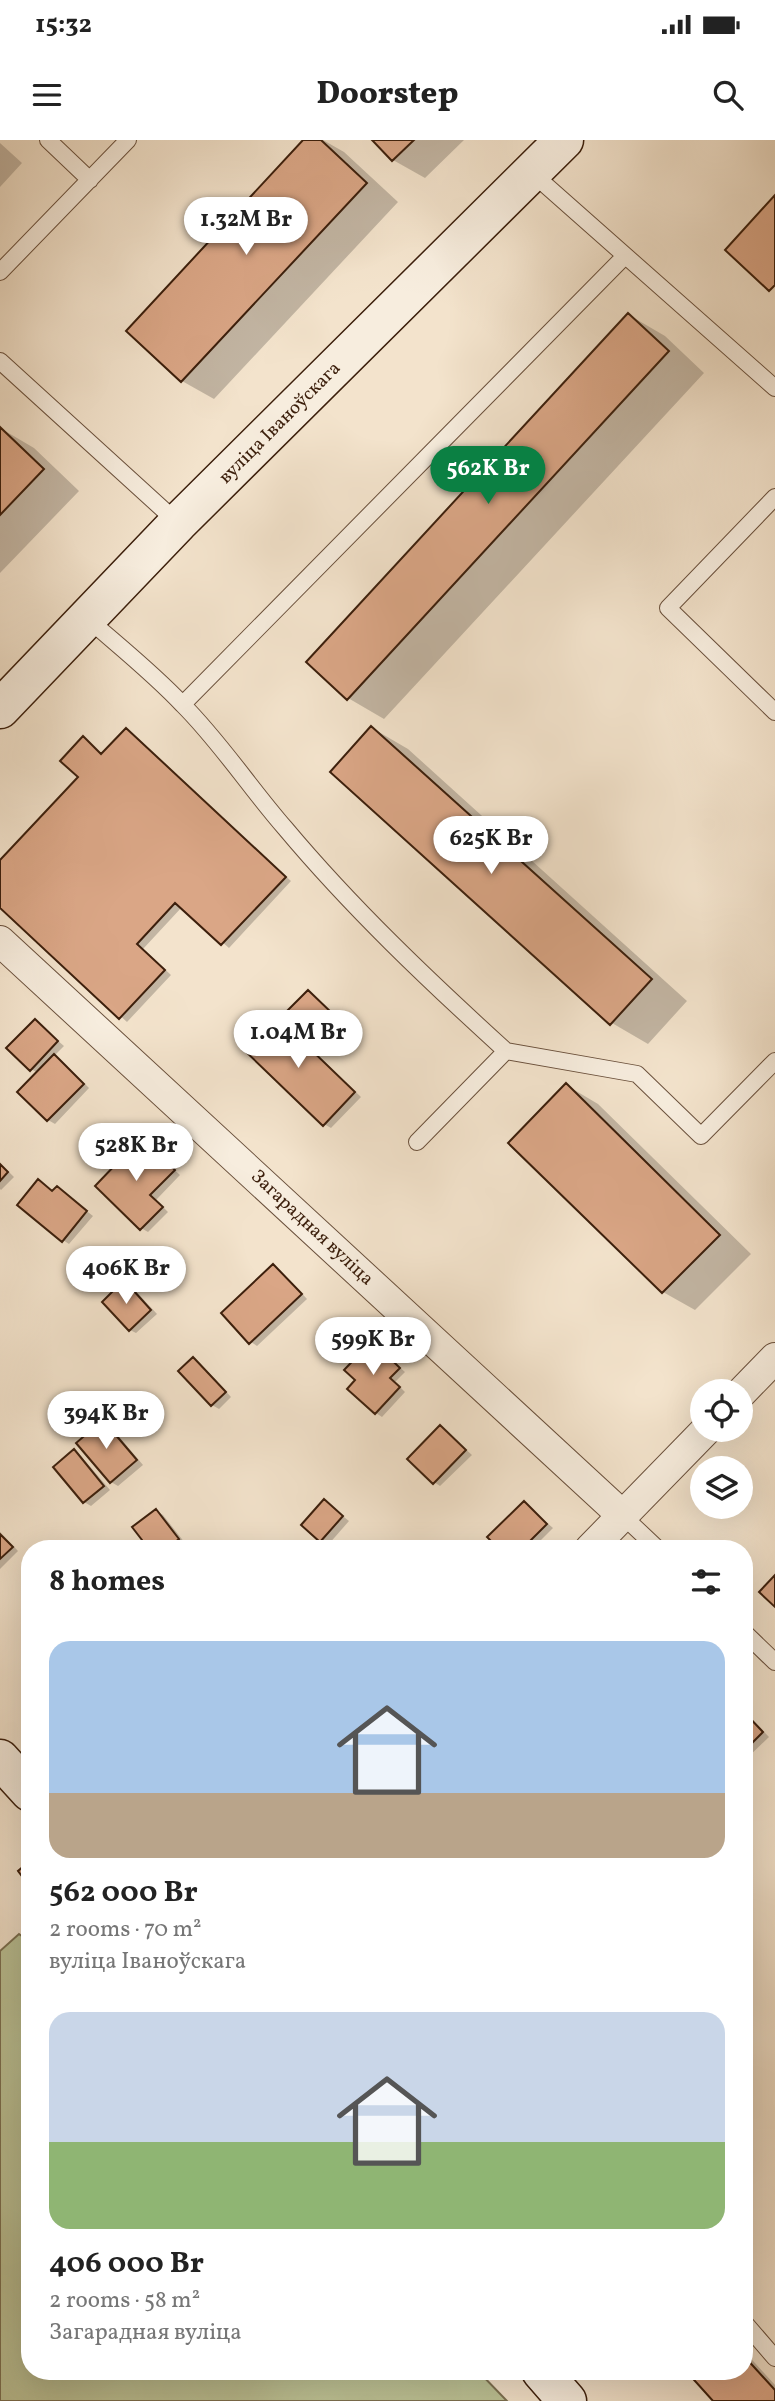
<!DOCTYPE html>
<html lang="en">
<head>
<meta charset="utf-8">
<style>
	body { margin:0; font-family:Vollkorn,serif; background:#f6f6f6; color:#222; height:100vh; display:flex; flex-direction:column; font-size:26px; white-space:nowrap }
	* { box-sizing:border-box; margin:0 }
	p { font-size:23px; color:#767676 }
	.icon { flex:none; width:38px; height:38px; fill:none; stroke:currentColor; stroke-width:2; stroke-linecap:round; stroke-linejoin:round }
	.map { position:relative; flex:1; overflow:hidden }
	.details { position:absolute; left:21px; top:1400px; width:732px; height:840px; display:flex; flex-direction:column; background:#fff; border-radius:28px; box-shadow:0 7px 28px #0002 }
	.details>* { flex:none }
	.fabs { position:absolute; left:690px; top:1239px; display:grid; gap:14px }
	.fabs a { display:grid; place-items:center; width:63px; height:63px; border-radius:50%; background:#fff; box-shadow:0 7px 28px #0002; font-size:35px }
	.price { position:absolute; translate:-50% -60px; padding:0 16px; border-radius:24px; background:#fff; color:#222; font-size:23px; line-height:46px; filter:drop-shadow(0 2px 4px #0008) }
	.price::after { content:''; position:absolute; left:50%; top:42px; width:21px; height:16px; margin-left:-10px; background:inherit; clip-path:polygon(0 0,100% 0,50% 100%) }
	.price.on { background:#0b8043; color:#fff }
	ul { padding:0; list-style:none }
	li { display:grid; align-content:center; gap:14px; height:371px; padding:0 28px }
	li span { display:grid; place-items:center; height:217px; border-radius:21px; color:#555 }
	li>.icon { margin-inline-start:auto }
	span .icon { width:126px; height:126px; fill:#fffc; stroke-width:1 }
	li b { font-size:30px }
	h2 { display:flex; justify-content:space-between; align-items:center; height:84px; padding:0 28px; font-size:30px }
	.status { display:flex; justify-content:space-between; align-items:center; height:49px; padding:0 35px; background:#fff; direction:ltr }
	.status svg { height:19px; fill:currentColor }
	header { display:flex; justify-content:space-between; align-items:center; height:91px; padding:0 28px; background:#fff; font-size:32px; font-weight:800 }
	.map>svg:first-child { display:block }
	.green { fill:#bcc397; stroke:#7c7152; stroke-width:2 }
	.shadow { fill:#0003 }
	.building { fill:#daa686; stroke:#3c1f0c; stroke-width:2 }
	.lines { fill:none; stroke-linecap:round; stroke-linejoin:round }
	.service-casing { stroke:#6a503c; stroke-width:18 }
	.minor-casing { stroke:#6a503c; stroke-width:32 }
	.secondary-casing { stroke:#3c1f0c; stroke-width:41 }
	.service { stroke:#f7edde; stroke-width:16 }
	.minor { stroke:#f7edde; stroke-width:30 }
	.secondary { stroke:#f7edde; stroke-width:38 }
	.labels { text-anchor:middle; dominant-baseline:central; stroke-width:7; stroke-linejoin:round; paint-order:stroke }
	.street-label { font-size:19px; fill:#3c1f0c; stroke:#f7edde }
</style>
</head>
<body>
<div class="status"><b>15:32</b><svg viewBox="0 0 49 12"><path d="M0 12V9h3v3zM5 12V6h3v6zM10 12V3h3v9zM15 12V0h3v12zM26 1h20v11H26zM47 4h2v5h-2z"/></svg></div>
<header><svg class="icon" aria-label="menu" viewBox="0 0 24 24"><path d="M4 6h16M4 12h16M4 18h16"/></svg>Doorstep<svg class="icon" aria-label="search" viewBox="0 0 24 24"><circle cx="10" cy="10" r="6"/><path d="M15 15l6 6"/></svg></header>
<div class="map">
<svg width="775" height="2261" viewBox="0 0 775 2261">
	<rect width="100%" height="100%" fill="#f3e3cc"/>
	<filter id="stains"><feTurbulence type="fractalNoise" baseFrequency=".00286" numOctaves="4"/><feColorMatrix values="0 0 0 0 .2 0 0 0 0 .09 0 0 0 0 .02 0 0 0 .5 -.17"/></filter>
	<radialGradient id="worn" r=".72"><stop offset=".6" stop-color="#630" stop-opacity="0"/><stop offset="1" stop-color="#630" stop-opacity=".3"/></radialGradient>
	<path class="green" d="M 19,1794 L 30,1802 L 30,2231 L 478,2231 L 507,2261 L 0,2261 L 0,1811 Z"/>
	<path class="shadow" d="M 306,0 L 323,0 L 344,12 L 398,62 L 214,259 L 182,241 L 128,190 Z
		M 374,0 L 464,0 L 425,38 L 393,20 Z
		M 0,3 L 22,23 L 0,47 Z
		M 629,175 L 665,196 L 704,233 L 384,579 L 348,558 Z
		M 0,288 L 34,308 L 79,351 L 0,433 Z
		M 372,588 L 408,609 L 687,861 L 648,904 L 612,883 Z
		M 126,590 L 291,741 L 229,808 L 182,767 L 143,809 L 171,835 L 127,882 L 0,766 L 0,723 L 80,637 L 83,598 L 103,615 Z
		M 308,852 L 339,880 L 311,909 L 361,957 L 331,988 L 324,984 L 281,880 Z
		M 35,881 L 64,906 L 54,916 L 61,920 L 89,948 L 55,984 L 48,980 L 38,933 L 31,929 Z
		M 566,945 L 598,964 L 751,1114 L 695,1170 L 663,1152 L 510,1003 Z
		M 141,1000 L 180,1035 L 156,1060 L 168,1072 L 148,1092 L 141,1088 Z
		M 0,1023 L 14,1037 L 1,1050 L 0,1049 Z
		M 57,1048 L 93,1076 L 69,1104 L 63,1100 L 53,1052 Z
		M 273,1126 L 280,1130 L 307,1159 L 257,1206 L 251,1202 Z
		M 125,1142 L 131,1146 L 157,1174 L 136,1193 L 130,1190 Z
		M 372,1203 L 405,1232 L 395,1242 L 405,1252 L 382,1277 L 376,1273 L 358,1240 Z
		M 193,1219 L 200,1223 L 231,1257 L 219,1269 L 212,1265 Z
		M 104,1282 L 110,1286 L 143,1325 L 118,1346 L 111,1342 Z
		M 441,1287 L 472,1315 L 440,1346 L 434,1342 Z
		M 74,1312 L 81,1316 L 110,1350 L 91,1366 L 84,1362 Z
		M 325,1362 L 349,1381 L 328,1405 L 304,1385 Z
		M 524,1363 L 553,1388 L 532,1409 L 501,1409 Z
		M 156,1371 L 163,1375 L 185,1403 L 177,1409 L 151,1409 Z
		M 0,1392 L 18,1411 L 0,1429 Z
		M 744,1571 L 769,1597 L 744,1621 Z
		M 744,2211 L 775,2245 L 775,2261 L 716,2261 L 744,2231 Z"/>
	<path class="building" d="M 303,0 L 321,0 L 367,43 L 181,242 L 126,191 Z
		M 372,0 L 414,0 L 392,21 Z
		M 775,55 L 775,145 L 769,151 L 725,110 Z
		M 628,173 L 669,211 L 347,560 L 306,522 Z
		M 0,287 L 44,329 L 0,375 Z
		M 371,586 L 652,839 L 610,885 L 330,632 Z
		M 126,588 L 286,737 L 221,805 L 175,763 L 137,804 L 165,830 L 119,879 L 0,768 L 0,720 L 78,637 L 60,621 L 83,596 L 101,614 Z
		M 308,850 L 334,875 L 305,904 L 279,879 Z
		M 274,874 L 355,952 L 323,986 L 242,908 Z
		M 35,879 L 58,901 L 30,931 L 6,908 Z
		M 54,914 L 84,944 L 47,981 L 17,952 Z
		M 566,943 L 720,1095 L 662,1153 L 508,1003 Z
		M 141,998 L 175,1030 L 150,1055 L 163,1067 L 140,1090 L 95,1046 Z
		M 0,1024 L 8,1032 L 0,1041 Z
		M 38,1039 L 52,1051 L 57,1046 L 87,1071 L 62,1102 L 17,1065 Z
		M 273,1124 L 302,1154 L 249,1204 L 221,1173 Z
		M 124,1140 L 151,1170 L 129,1191 L 102,1162 Z
		M 372,1201 L 400,1228 L 390,1238 L 400,1247 L 375,1274 L 347,1249 L 355,1240 L 344,1230 Z
		M 193,1217 L 226,1252 L 211,1266 L 178,1231 Z
		M 103,1280 L 137,1320 L 110,1343 L 76,1303 Z
		M 440,1285 L 466,1310 L 433,1344 L 407,1319 Z
		M 74,1309 L 104,1346 L 83,1363 L 53,1327 Z
		M 324,1359 L 343,1376 L 320,1402 L 301,1385 Z
		M 524,1361 L 547,1384 L 522,1409 L 499,1409 L 487,1397 Z
		M 156,1369 L 179,1399 L 166,1409 L 149,1409 L 132,1387 Z
		M 0,1394 L 13,1407 L 0,1419 Z
		M 775,1435 L 775,1467 L 759,1452 Z
		M 744,1572 L 763,1592 L 744,1611 Z
		M 30,1721 L 30,1747 L 18,1731 Z
		M 744,2216 L 775,2250 L 775,2261 L 713,2261 L 686,2231 L 744,2231 Z"/>
	<g class="lines">
		<defs>
			<path id="service" d="M 48,0 L 90,40
				M 532,33 L 775,248
				M 0,132 L 128,0
				M 0,221 L 178,383
				M 775,357 L 668,468 L 775,572
				M 88,479 C 120,507 154,534 183,565 C 221,603 250,648 285,688 C 352,768 429,841 506,911
				M 183,564 L 625,116
				M 417,1002 L 506,911 L 637,934 L 701,996 L 775,921
				M 623,1376 L 658,1409
				M 744,1492 L 775,1522
				M 744,2182 L 775,2218"/>
			<path id="minor" d="M 0,801 L 623,1376
				M 740,1254 L 775,1218
				M 590,1409 L 706,1290"/>
			<path id="secondary" d="M 0,569 L 178,383 L 564,0
				M 0,1619 L 30,1652
				M 541,2231 L 567,2261"/>
		</defs>
		<use href="#service" class="service-casing"/>
		<use href="#minor" class="minor-casing"/>
		<use href="#secondary" class="secondary-casing"/>
		<use href="#service" class="service"/>
		<use href="#minor" class="minor"/>
		<use href="#secondary" class="secondary"/>
	</g>
	<g class="labels">
		<g class="street-label">
			<text transform="translate(280 283) rotate(-45)">вуліца Іваноўскага</text>
			<text transform="translate(312 1088) rotate(43)">Загарадная вуліца</text>
		</g>
	</g>
	<rect width="100%" height="100%" filter="url(#stains)"/>
	<rect width="100%" height="100%" fill="url(#worn)"/>
</svg>
<div class="fabs">
<a><svg class="icon" aria-label="locate" viewBox="0 0 24 24"><circle cx="12" cy="12" r="6"/><path d="M12 2v4M12 18v4M2 12h4M18 12h4"/></svg></a>
<a><svg class="icon" aria-label="layers" viewBox="0 0 24 24"><path d="M12 4l9 5-9 5-9-5zM3 14l9 5 9-5"/></svg></a>
</div>
<b class="price" style="left:246px;top:117px">1.32M Br</b>
<b class="price on" style="left:488px;top:366px">562K Br</b>
<b class="price" style="left:491px;top:736px">625K Br</b>
<b class="price" style="left:298px;top:930px">1.04M Br</b>
<b class="price" style="left:136px;top:1043px">528K Br</b>
<b class="price" style="left:126px;top:1166px">406K Br</b>
<b class="price" style="left:373px;top:1237px">599K Br</b>
<b class="price" style="left:106px;top:1311px">394K Br</b>
<section class="details">
<h2>8 homes<svg class="icon" aria-label="filters" viewBox="0 0 24 24"><path d="M4 7h16M4 17h16"/><circle cx="9" cy="7" r="2"/><circle cx="15" cy="17" r="2"/></svg></h2>
<ul>
<li><span style="background:linear-gradient(#a9c7e8 70%,#b9a48a 0)"><svg class="icon" aria-label="home" viewBox="0 0 24 24"><path d="M3 11l9-7 9 7M6 9v11h12V9"/></svg></span><div><b>562 000 Br</b><p>2 rooms · 70 m²</p><p>вуліца Іваноўскага</p></div></li>
<li><span style="background:linear-gradient(#c9d6e8 60%,#8fb573 0)"><svg class="icon" aria-label="home" viewBox="0 0 24 24"><path d="M3 11l9-7 9 7M6 9v11h12V9"/></svg></span><div><b>406 000 Br</b><p>2 rooms · 58 m²</p><p>Загарадная вуліца</p></div></li>
</ul>
</section>
</div>
</body>
</html>
